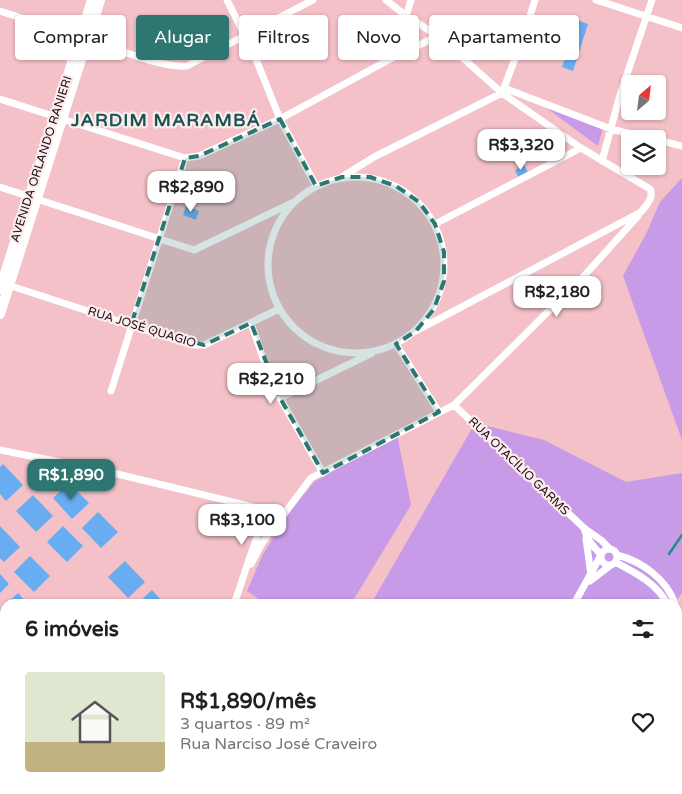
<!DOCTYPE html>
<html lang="pt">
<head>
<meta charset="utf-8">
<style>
	body { margin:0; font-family:"Varela Round",sans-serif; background:#f2f2f2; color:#202124; height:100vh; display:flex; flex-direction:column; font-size:19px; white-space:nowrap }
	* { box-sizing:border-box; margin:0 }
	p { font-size:16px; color:#757577 }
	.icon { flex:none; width:28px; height:28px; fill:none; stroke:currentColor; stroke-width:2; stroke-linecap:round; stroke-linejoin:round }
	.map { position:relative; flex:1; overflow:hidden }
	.side { position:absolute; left:0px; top:599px; width:682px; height:196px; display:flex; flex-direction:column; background:#fff; border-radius:15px 15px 0 0; box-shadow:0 1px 4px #0004 }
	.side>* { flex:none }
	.hud { position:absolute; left:15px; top:15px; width:652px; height:45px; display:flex; gap:10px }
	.needle { width:32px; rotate:28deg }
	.buttons { position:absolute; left:621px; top:75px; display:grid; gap:10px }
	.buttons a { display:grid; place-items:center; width:45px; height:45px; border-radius:5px; background:#fff; box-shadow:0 1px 4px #0004; font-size:25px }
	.price { position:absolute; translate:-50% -42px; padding:0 11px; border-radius:10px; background:#fff; color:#222; font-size:16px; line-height:32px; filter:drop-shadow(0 1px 2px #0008) }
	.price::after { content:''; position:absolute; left:50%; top:30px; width:15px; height:11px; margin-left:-8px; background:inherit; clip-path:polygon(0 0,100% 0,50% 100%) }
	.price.on { background:#2d7672; color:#fff }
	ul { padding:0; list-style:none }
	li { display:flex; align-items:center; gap:15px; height:125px; padding:0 25px }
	li span { display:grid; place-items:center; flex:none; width:140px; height:100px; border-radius:5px; color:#555 }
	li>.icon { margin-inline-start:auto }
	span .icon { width:60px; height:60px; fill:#fffc; stroke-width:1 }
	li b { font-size:21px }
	h2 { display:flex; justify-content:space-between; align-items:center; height:60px; padding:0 25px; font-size:21px }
	.pill { padding:0 18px; border-radius:5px; background:#fff; box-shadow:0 1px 4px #0004; font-size:18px; line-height:45px }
	.pill.on { background:#2d7672; color:#fff }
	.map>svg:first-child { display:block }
	.green { fill:#c89be9 }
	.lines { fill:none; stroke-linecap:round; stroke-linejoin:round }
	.stream { stroke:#228e8a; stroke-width:2.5 }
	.building { fill:#68acf1 }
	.minor { stroke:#fff; stroke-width:7 }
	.secondary { stroke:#fff; stroke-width:10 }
	.marked { fill:#2d7672; fill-opacity:0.2; stroke:#2d7672; stroke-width:4; stroke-dasharray:10 6; stroke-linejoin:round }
	.labels { text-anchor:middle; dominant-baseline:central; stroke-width:4.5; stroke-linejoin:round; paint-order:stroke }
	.street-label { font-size:12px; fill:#1d0c0f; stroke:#fcecee }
	.district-label { font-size:18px; font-weight:bold; letter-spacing:1px; fill:#195451; stroke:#fcecee }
</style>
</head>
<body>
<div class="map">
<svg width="682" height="794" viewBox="0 0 682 794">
	<rect width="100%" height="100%" fill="#f3c1c7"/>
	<path class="green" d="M 533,98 L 604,124 L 598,146 Z
		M 681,179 L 682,179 L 682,440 L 623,276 L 646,234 L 660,202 Z
		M 475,423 L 544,440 L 626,482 L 682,473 L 682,593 L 674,604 L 371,604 Z
		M 397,434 L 411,505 L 351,604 L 266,604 L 247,591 L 263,554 L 292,509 L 314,482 Z
		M 478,790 L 577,790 L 574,794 L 475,794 Z"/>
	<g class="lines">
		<path class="stream" d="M 669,554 L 682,535
			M 523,794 L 526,790"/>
	</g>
	<path class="building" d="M 577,20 L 588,24 L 573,71 L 562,67 Z
		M 524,165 L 528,172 L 518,177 L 515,170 Z
		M 186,206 L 199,211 L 196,220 L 183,215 Z
		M 3,464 L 23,485 L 6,501 L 0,494 L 0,467 Z
		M 69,483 L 89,503 L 72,519 L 53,498 Z
		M 33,495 L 53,516 L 36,532 L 16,511 Z
		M 98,512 L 118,532 L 101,548 L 82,528 Z
		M 0,526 L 20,547 L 4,562 L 0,558 Z
		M 63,526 L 83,546 L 67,562 L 47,542 Z
		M 30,556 L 50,576 L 34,592 L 14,572 Z
		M 125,561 L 145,582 L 128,598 L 108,577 Z
		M 0,574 L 9,584 L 0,593 Z
		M 152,590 L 165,604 L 137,604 Z
		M 18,593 L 28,604 L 6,604 Z
		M 84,790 L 104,790 L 103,794 L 83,794 Z"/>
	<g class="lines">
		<path class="minor" d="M 227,0 L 254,54 L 280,119 L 316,186
			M 386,0 L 405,15 L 438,36 L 502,93 L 581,148 L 650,189 C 654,198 647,204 641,212 L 416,331
			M 596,0 L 682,28
			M 0,11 L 80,37
			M 88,39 C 115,48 160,68 187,66 L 313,0
			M 394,57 L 411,0
			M 504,88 L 611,129 L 652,139
			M 0,99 L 185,158 L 199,156 L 280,119 L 394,57 L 438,36
			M 658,140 L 682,146
			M 602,161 L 620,95 L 652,0
			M268 265a88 88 0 1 1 176 0a88 88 0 1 1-176 0Z
			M 342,177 L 374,157 L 502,93 L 524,35 L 535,0
			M 0,187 L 194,250 L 292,203
			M 435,224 L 581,148
			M 5,284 L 192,345 L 204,345 L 279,309
			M 251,323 L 264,361 L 280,398 L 323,473
			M 396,344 L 439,412
			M 111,391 L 185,158
			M 280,398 L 372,353
			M 454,405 L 584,528 L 601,540 L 610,549
			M 0,450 L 105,471 L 270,511
			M262 519a8 8 0 1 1 16 0a8 8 0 1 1-16 0Z
			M 278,522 L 311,478 L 454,405 L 584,276 L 638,216
			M 586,539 L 591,575
			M601 557a8 8 0 1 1 16 0a8 8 0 1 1-16 0Z
			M 617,555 C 641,561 667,579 675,604
			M 615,562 C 634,572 658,584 667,604
			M 251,564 L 261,545 L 274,526
			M 590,581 L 611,565
			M 234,604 C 244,577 251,549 263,523
			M 574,604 L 601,555 C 594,547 586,539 584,528
			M 678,610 L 678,612
			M 678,659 L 682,664
			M 678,718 L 682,721
			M 678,788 L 682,791
			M 661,790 L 668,794
			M 168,794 L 170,790
			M 453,794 L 456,790"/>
		<path class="secondary" d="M 0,289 L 92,0
			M 0,314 L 100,0"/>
	</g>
	<path class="marked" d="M 280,119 L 316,186 L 342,177 L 370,177 L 396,186 L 419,202 L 435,224 L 444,252 L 444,281 L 434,309 L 416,331 L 396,344 L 439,412 L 323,473 L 280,398 L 251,323 L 204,345 L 131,325 L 185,158 L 199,156 Z"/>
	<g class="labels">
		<g class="street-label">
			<text transform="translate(41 159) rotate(-72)">AVENIDA ORLANDO RANIERI</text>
			<text transform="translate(142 327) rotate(17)">RUA JOSÉ QUAGIO</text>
			<text transform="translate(519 466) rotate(44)">RUA OTACÍLIO GARMS</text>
		</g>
		<g class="district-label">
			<text x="166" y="120">JARDIM MARAMBÁ</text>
		</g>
	</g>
</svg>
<div class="buttons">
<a><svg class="needle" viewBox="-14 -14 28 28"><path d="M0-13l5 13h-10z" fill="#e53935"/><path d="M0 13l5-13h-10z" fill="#757577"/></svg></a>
<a><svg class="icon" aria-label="layers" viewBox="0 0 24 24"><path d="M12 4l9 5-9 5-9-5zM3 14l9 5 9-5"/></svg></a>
</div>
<b class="price" style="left:521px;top:171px">R$3,320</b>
<b class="price" style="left:191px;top:213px">R$2,890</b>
<b class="price" style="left:557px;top:318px">R$2,180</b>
<b class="price" style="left:271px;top:405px">R$2,210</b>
<b class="price on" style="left:71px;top:501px">R$1,890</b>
<b class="price" style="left:242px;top:546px">R$3,100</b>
<div class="hud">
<a class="pill">Comprar</a>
<a class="pill on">Alugar</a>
<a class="pill">Filtros</a>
<a class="pill">Novo</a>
<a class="pill">Apartamento</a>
</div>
<section class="side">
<h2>6 imóveis<svg class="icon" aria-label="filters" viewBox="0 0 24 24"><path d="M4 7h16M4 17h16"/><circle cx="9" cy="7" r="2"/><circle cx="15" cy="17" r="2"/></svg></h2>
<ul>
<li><span style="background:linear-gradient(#dfe7d0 70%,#c2b280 0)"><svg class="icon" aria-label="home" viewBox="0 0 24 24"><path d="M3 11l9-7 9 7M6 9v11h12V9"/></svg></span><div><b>R$1,890/mês</b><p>3 quartos · 89 m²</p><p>Rua Narciso José Craveiro</p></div><svg class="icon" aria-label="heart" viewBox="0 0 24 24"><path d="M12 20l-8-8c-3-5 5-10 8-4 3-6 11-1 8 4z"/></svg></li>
</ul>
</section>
</div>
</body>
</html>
